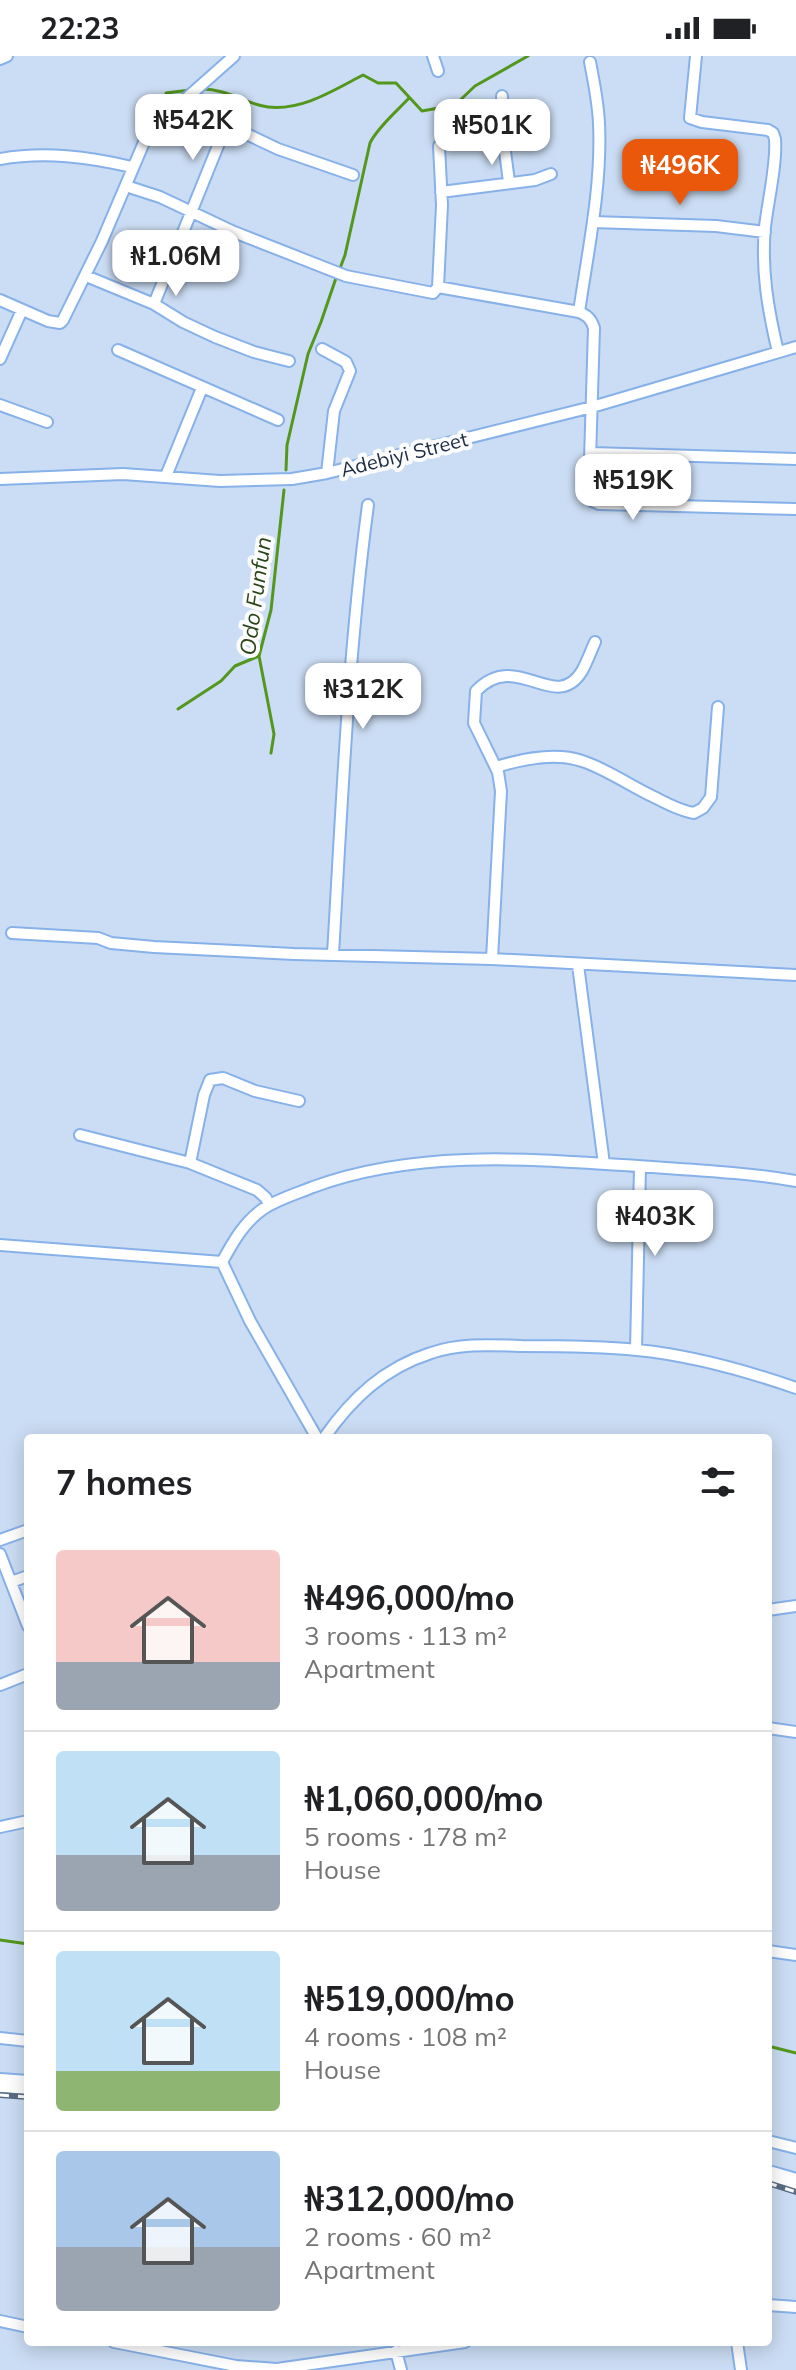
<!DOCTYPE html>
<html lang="en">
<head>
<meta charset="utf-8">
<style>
	body { margin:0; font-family:Mulish,sans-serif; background:#f6f6f6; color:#202124; height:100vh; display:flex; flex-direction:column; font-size:30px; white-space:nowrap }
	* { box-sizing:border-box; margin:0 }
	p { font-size:26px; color:#757577 }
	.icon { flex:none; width:44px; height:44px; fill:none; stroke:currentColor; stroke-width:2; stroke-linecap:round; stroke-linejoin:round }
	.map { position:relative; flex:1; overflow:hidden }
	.drawer { position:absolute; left:24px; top:1378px; width:748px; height:912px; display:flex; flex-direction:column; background:#fff; border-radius:8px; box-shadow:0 4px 20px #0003 }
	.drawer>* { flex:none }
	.price { position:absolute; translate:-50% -68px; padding:0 18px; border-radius:16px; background:#fff; color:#222; font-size:26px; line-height:52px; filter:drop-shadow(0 2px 4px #0008) }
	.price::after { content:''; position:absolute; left:50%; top:48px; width:24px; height:18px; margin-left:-12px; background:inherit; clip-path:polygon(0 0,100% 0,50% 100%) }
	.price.on { background:#ea580c; color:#fff }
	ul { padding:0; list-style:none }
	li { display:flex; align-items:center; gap:24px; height:200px; padding:0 32px }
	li+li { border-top:2px solid #e0e0e0 }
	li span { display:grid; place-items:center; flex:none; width:224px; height:160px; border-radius:8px; color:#555 }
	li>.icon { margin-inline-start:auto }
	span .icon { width:96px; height:96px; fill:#fffc; stroke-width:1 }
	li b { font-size:34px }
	h2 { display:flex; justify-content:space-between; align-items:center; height:96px; padding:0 32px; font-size:34px }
	.status { display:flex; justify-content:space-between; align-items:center; height:56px; padding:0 40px; background:#fff; direction:ltr }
	.status svg { height:22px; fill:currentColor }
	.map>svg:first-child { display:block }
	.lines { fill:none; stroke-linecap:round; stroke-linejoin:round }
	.stream { stroke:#53971c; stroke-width:3 }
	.minor-casing { stroke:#86b1e9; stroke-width:14 }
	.trunk-casing { stroke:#86b1e9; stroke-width:22 }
	.minor { stroke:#fff; stroke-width:10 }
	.trunk { stroke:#fff; stroke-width:18 }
	.rail-casing { stroke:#5a6c82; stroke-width:6 }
	.rail { stroke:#fcfcfc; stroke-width:3; stroke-dasharray:9; stroke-linecap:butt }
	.labels { text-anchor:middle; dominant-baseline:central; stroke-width:8; stroke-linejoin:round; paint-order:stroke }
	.street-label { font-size:20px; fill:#1c2d43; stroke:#fcfcfc }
	.water-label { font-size:22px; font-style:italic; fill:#284416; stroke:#fcfcfc }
</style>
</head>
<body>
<div class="status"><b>22:23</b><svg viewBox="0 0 49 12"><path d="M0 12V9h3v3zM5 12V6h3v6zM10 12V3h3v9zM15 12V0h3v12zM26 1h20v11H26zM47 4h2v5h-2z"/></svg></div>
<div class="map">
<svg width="796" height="2314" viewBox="0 0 796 2314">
	<rect width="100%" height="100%" fill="#cbddf4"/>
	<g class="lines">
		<path class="stream" d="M 202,33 C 228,33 245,48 268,51 C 302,55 334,34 363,19 L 378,27 L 396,27 L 422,55 L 455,49 L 475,30 L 528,0
			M 166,37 L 190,34
			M 339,215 L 345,199 L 370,87 C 377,72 397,55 409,42
			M 286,414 L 287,389 L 308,298 L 321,266 L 336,222
			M 178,653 L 221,625 L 235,610 L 259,600
			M 271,697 L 274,678 L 259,600 L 271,554 L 284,434
			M 0,1884 L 28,1888
			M 768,1990 L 796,1997"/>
		<defs>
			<path id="minor" d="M 433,0 L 438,15
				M 696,0 L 690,62 L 702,66 L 768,74 L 773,77 L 775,83 C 777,108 768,144 765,171 C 761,214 768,254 778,296
				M 0,3 L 7,0
				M 502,40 L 503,80 L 509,126
				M 181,47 L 278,93 L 353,119
				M 0,103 C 45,95 89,101 132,111
				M 126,130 L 160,141 L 234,176 L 346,220 L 433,237 L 438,231 L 579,256 C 588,260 591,263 594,272 L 589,436 L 592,445 L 599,448 L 796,453
				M 441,136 L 535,124 L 551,118
				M 593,166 L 716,170 L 765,176
				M 86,220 L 154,248 L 183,266 L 215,281 L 254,296 L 289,305
				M 438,231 L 442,149 L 439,90
				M 0,244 L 48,265 L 60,267 L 63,264 L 102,185 L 145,84 L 181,47 L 234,0
				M 154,248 L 226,70
				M 579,256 C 588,194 602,130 599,67 C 598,47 594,26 590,6
				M 322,293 L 346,306 L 350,315 L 334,355 L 327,417
				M 118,294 L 278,364
				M 0,303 L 22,254
				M 0,349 L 47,366
				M 591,397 L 796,403
				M 166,420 L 202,332
				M 0,423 L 123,418 L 220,425 L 292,423 L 327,417 L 592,351 L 796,291
				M 496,711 C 522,703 555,696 582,705 C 607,713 630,730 654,741 C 666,747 680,755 694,757 L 703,752 L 711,741 L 718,651
				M 12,877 L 98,882 L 111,887 L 154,891 L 294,898 L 492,903 L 796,919
				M 333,898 C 342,748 348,598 368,449
				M 492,903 L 501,735 L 498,716 L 474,667 L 476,635 C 517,592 555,659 582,615 C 587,606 591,595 595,586
				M 578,909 L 604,1108
				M 80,1079 L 190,1107 L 257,1134 L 266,1142 L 269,1149
				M 190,1107 L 204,1039 L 210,1024 L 223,1022 L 255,1035 L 299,1045
				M 0,1189 L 222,1206
				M 636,1294 L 640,1111
				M 317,1382 L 250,1265 L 222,1206 C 233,1186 244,1166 263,1153 C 278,1143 296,1138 313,1131 C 416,1093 531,1103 638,1110 C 691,1114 744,1116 796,1125
				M 324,1382 C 352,1342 384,1312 431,1297 C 460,1287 491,1289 522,1290 C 560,1290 599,1290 637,1294 C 689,1299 747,1315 796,1332
				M 0,1484 L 28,1474
				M 0,1498 L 28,1570
				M 11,1526 L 28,1520
				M 768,1554 L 796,1550
				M 0,1629 L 28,1618
				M 768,1672 L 796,1676
				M 0,1771 L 28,1765
				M 768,1895 L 796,1899
				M 0,1982 L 28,1985
				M 768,2085 L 796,2092
				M 768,2249 L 796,2251
				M 0,2265 L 28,2271
				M 114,2286 L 236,2310 L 277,2313 L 465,2286
				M 737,2286 L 741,2314
				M 396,2295 L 401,2314"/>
			<path id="trunk" d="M 0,2027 L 28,2029
				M 768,2119 L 796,2127"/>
		</defs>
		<use href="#minor" class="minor-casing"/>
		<use href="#trunk" class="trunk-casing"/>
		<use href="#minor" class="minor"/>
		<use href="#trunk" class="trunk"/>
		<defs>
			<path id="rail" d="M 0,2039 L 28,2041
				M 768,2127 L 796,2136"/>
		</defs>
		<use href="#rail" class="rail-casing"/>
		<use href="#rail" class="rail"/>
	</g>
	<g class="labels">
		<g class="street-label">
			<text transform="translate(404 398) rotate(-14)">Adebiyi Street</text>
		</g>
		<g class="water-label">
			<text transform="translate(255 540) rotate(-82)">Odo Funfun</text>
		</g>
	</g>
</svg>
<b class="price" style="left:193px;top:106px">₦542K</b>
<b class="price" style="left:492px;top:111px">₦501K</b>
<b class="price on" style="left:680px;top:151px">₦496K</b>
<b class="price" style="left:176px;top:242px">₦1.06M</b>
<b class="price" style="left:633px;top:466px">₦519K</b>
<b class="price" style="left:363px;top:675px">₦312K</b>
<b class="price" style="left:655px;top:1202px">₦403K</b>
<section class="drawer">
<h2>7 homes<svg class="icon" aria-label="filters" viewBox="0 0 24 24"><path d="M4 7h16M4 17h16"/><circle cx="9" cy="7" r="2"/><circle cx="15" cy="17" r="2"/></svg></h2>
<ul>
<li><span style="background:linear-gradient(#f6c9c9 70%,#9aa5b1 0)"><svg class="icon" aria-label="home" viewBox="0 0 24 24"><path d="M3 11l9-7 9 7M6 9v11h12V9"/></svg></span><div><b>₦496,000/mo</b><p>3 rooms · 113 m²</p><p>Apartment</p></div></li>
<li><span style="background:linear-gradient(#bfe0f5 65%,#9aa5b1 0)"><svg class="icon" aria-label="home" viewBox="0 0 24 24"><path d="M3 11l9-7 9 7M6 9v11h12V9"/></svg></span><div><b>₦1,060,000/mo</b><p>5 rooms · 178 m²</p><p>House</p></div></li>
<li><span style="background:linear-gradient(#bfe0f5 75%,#8fb573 0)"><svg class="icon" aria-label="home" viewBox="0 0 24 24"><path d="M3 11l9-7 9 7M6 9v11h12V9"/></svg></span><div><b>₦519,000/mo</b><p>4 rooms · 108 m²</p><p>House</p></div></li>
<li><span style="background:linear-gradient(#a9c7e8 60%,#9aa5b1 0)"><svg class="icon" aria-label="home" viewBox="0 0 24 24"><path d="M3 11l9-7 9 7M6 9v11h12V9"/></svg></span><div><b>₦312,000/mo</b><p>2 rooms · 60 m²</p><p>Apartment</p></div></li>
</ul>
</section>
</div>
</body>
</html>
